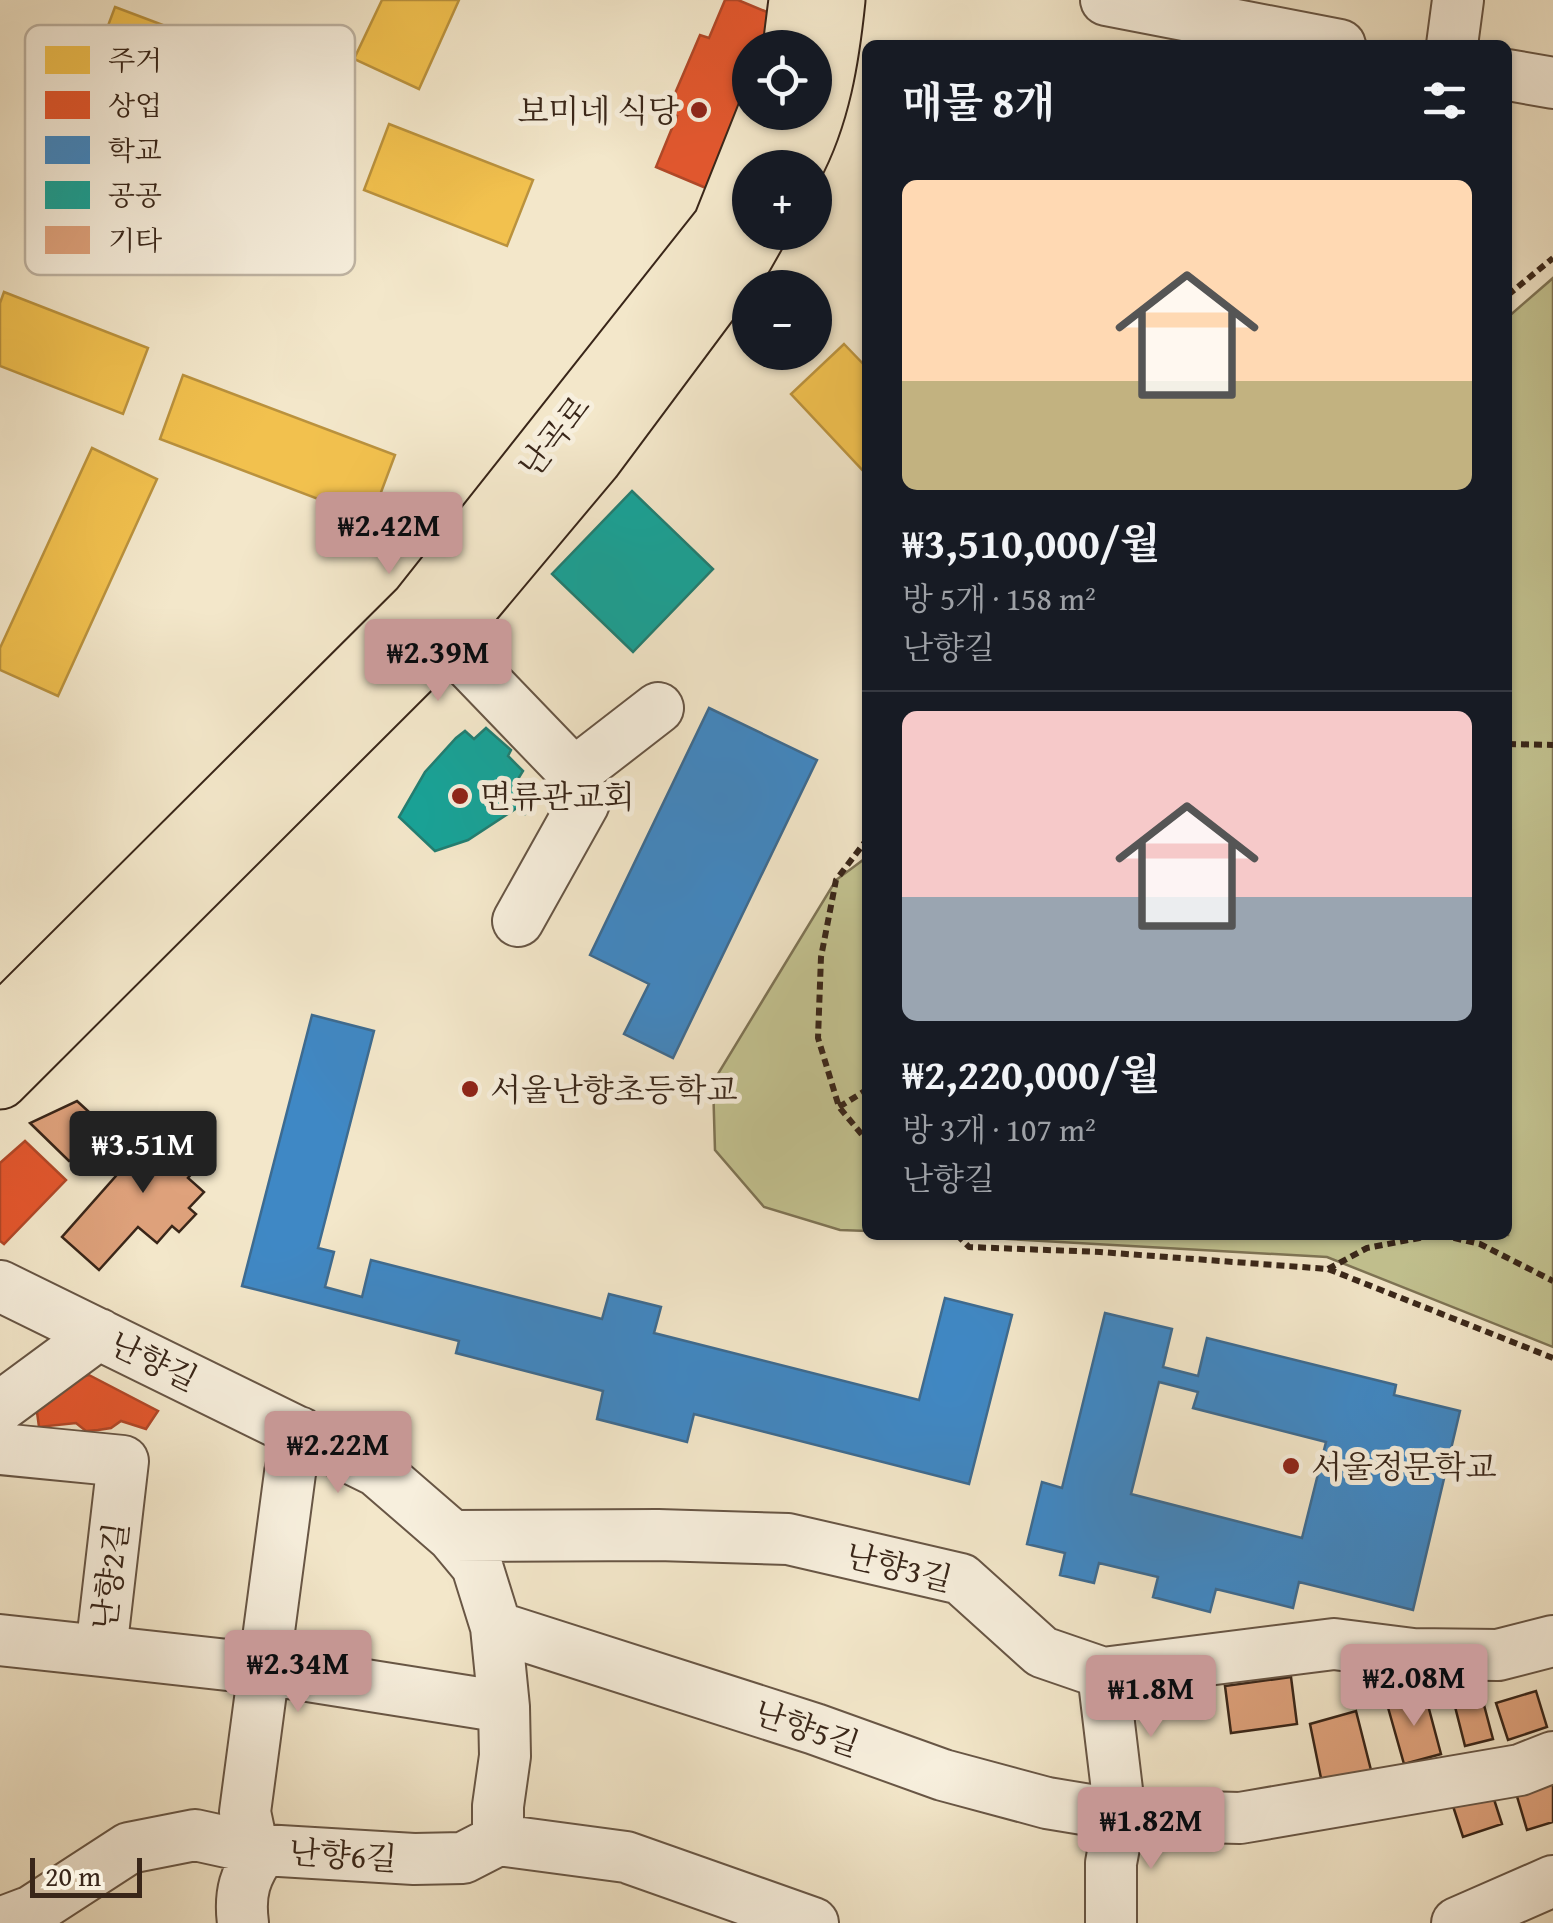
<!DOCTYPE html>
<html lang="ko">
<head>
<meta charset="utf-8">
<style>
	body { margin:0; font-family:"Gentium Book Plus","Noto Serif KR",serif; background:#242831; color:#f1f3f6; height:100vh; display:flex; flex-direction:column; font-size:38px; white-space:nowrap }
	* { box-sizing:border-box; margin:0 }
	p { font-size:32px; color:#9ea1a6 }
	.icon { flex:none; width:55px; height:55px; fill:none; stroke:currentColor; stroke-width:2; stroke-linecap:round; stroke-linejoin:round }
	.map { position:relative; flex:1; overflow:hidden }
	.sheet { position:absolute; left:862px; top:40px; width:650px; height:1200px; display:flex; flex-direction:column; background:#171b24; border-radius:15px; box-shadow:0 2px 8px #0004 }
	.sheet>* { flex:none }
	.tools { position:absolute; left:732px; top:30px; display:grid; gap:20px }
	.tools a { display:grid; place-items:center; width:100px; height:100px; border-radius:50%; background:#171b24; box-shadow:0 2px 8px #0004; font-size:50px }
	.scale { position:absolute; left:30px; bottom:25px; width:112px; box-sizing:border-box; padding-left:10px; border:5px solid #392619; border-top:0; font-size:28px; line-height:35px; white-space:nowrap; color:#392619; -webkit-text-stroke:8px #f7efdd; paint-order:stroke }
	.price { position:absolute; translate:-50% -85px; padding:0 22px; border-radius:10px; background:#c59692; color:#111; font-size:32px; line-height:65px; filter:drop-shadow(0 2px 5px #0008) }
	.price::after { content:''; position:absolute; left:50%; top:60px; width:30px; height:22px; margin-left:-15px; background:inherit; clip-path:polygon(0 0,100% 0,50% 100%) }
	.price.active { background:#222; color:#fff }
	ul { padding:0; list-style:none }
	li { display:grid; align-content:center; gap:20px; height:530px; padding:0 40px }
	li+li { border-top:2px solid #363941 }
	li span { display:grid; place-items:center; height:310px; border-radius:15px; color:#555 }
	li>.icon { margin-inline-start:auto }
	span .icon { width:180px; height:180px; fill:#fffc; stroke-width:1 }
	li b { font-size:42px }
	h2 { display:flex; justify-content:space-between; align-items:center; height:120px; padding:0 40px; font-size:42px }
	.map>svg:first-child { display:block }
	.green { fill:#c3c391; stroke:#7e7455; stroke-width:2.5 }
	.homes { fill:#f2c14e; stroke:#ba923e; stroke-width:2.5 }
	.shops { fill:#e4572e; stroke:#b14828; stroke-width:2.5 }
	.schools { fill:#3f88c5; stroke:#3d6b91; stroke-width:2.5; fill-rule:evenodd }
	.public { fill:#17a398; stroke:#217e72; stroke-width:2.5 }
	.building { fill:#dfa27c; stroke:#392619; stroke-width:2.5 }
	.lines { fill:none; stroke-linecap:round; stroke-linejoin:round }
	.minor-casing { stroke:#685645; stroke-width:54 }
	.major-casing { stroke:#392619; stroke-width:59 }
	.path { stroke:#392619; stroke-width:6; stroke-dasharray:8 5; stroke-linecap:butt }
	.minor { stroke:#f7efdd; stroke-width:50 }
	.major { stroke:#f3e7ca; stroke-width:55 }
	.poi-dot { fill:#8f2418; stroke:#f7efdd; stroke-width:4 }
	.labels { text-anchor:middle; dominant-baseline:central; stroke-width:10; stroke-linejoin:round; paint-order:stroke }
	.poi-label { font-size:32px; fill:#392619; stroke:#f7efdd; text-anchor:start }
	.street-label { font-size:32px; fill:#392619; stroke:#f7efdd }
	.key { fill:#f7efdd; stroke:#beb3a2; stroke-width:2.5 }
	.key-label { font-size:28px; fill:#392619 }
</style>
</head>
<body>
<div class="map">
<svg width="1553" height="1923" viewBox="0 0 1553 1923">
	<rect width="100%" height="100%" fill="#f3e7ca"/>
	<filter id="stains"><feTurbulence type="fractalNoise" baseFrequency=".002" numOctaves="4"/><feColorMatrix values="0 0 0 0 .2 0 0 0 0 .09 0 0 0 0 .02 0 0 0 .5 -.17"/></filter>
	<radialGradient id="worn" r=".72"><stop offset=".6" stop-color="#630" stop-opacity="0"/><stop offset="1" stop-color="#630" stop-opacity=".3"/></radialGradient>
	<path class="green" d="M 1553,278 L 1553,1347 L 1327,1257 L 937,1235 L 1508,1235 L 1508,317 Z
		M 867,857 L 867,1231 L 840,1230 L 764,1207 L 715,1150 L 713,1082 L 836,880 Z"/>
	<path class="homes" d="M 382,0 L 459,0 L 419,89 L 354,59 Z
		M 115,7 L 327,87 L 303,151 L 91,71 Z
		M 389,124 L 533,180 L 507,246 L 364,190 Z
		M 4,292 L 148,348 L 123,414 L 0,366 L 0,303 Z
		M 844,344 L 868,369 L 868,476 L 791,394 Z
		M 183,375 L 395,455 L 371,519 L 160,439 Z
		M 92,448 L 157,479 L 58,696 L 0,670 L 0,648 Z"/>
	<path class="shops" d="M 725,0 L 738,0 L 779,17 L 766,48 L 750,48 L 750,85 L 706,188 L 656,167 L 677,116 L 667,112 L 700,35 L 709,38 Z
		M 25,1141 L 66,1180 L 4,1244 L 0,1241 L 0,1163 Z
		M 89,1375 L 158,1411 L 146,1429 L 121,1421 L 111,1428 L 98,1430 L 86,1431 L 76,1423 L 39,1427 L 34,1390 Z"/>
	<path class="schools" d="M 709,708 L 817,760 L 673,1058 L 624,1034 L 649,984 L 590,955 Z
		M 312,1015 L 374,1031 L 318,1248 L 334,1252 L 325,1287 L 362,1297 L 371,1260 L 602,1319 L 609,1294 L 661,1307 L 654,1333 L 919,1400 L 945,1298 L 1012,1315 L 969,1484 L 694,1414 L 687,1442 L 597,1419 L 603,1391 L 456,1353 L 459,1341 L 242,1286 Z
		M 1105,1313 L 1172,1329 L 1163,1367 L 1198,1376 L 1207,1338 L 1396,1385 L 1394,1395 L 1460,1411 L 1413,1610 L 1299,1582 L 1293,1608 L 1216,1589 L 1210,1612 L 1153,1597 L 1158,1577 L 1099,1563 L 1094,1583 L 1060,1575 L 1065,1553 L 1027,1544 L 1042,1482 L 1062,1488 ZM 1159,1382 L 1198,1392 L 1193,1408 L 1326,1442 L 1302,1538 L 1131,1494 Z"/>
	<path class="public" d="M 632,491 L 713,569 L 633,652 L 552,574 Z
		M 486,728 L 511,750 L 508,756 L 523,771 L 518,779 L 538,799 L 525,814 L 520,806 L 468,840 L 435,851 L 399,817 L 425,772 L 456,738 L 465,731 L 474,739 Z"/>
	<path class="building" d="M 77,1101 L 101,1123 L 77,1158 L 69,1161 L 30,1123 Z
		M 169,1116 L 210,1153 L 188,1178 L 204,1192 L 189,1208 L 196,1214 L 179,1232 L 172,1226 L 157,1243 L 138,1227 L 99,1270 L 62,1237 Z
		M 1475,1671 L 1493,1739 L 1465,1746 L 1448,1679 Z
		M 1291,1677 L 1297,1724 L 1231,1733 L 1225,1686 Z
		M 1536,1691 L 1547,1727 L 1508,1740 L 1496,1703 Z
		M 1425,1694 L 1441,1754 L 1404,1764 L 1387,1704 Z
		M 1356,1711 L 1372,1774 L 1322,1783 L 1310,1724 Z
		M 1553,1782 L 1553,1822 L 1527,1830 L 1516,1793 Z
		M 1490,1787 L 1502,1824 L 1463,1837 L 1451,1800 Z"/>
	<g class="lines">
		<defs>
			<path id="minor" d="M 1106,0 L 1340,45
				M 1452,45 L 1458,0
				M 1508,75 L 1553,83
				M 444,638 L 574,773 L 584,803 L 518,921
				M 574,773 L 658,708
				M 0,1286 L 377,1471 L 452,1536 L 477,1566 L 496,1627 L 504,1707 L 505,1756 L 498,1806 L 498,1840
				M 0,1407 L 99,1334
				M 0,1449 L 123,1461 L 101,1651 L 0,1640
				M 452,1536 L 658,1535 L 788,1539 L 961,1579 L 1042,1652 L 1103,1673 L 1334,1644 L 1413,1654 L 1498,1655 L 1553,1641
				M 496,1627 L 815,1729 L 943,1775 L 1047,1803 L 1120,1815 L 1240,1818 L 1520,1770 L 1553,1757
				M 101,1651 L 264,1669 L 504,1707
				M 1103,1673 L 1120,1815 L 1111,1863 L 1111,1923
				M 498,1840 L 626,1857 L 813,1923
				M 253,1850 L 245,1812 L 290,1473 L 299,1432
				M 0,1923 L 32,1911 L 129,1848 L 195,1835 L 263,1850
				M 243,1923 C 239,1893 245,1874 263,1850 L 414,1859 L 463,1858 L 498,1840
				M 1457,1923 L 1553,1881"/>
			<path id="major" d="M 791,48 L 797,0
				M 794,168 C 822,116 831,58 837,0
				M 0,1024 L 418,608 L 721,225 L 766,112
				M 0,1081 L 444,638 L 594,459 L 746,255 L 759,232"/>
		</defs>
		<use href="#minor" class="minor-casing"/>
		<use href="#major" class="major-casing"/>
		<path class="path" d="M 1508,295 L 1553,258
			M 1508,744 L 1553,745
			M 868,838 L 836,880 L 821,957 L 818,1038 L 839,1107 L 868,1142
			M 839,1107 L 868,1089
			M 957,1235 L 969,1247 L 1100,1252 L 1328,1269 L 1553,1358
			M 1441,1235 L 1480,1244 L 1553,1281
			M 1328,1269 L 1367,1248 L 1435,1235"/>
		<use href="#minor" class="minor"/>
		<use href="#major" class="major"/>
	</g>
	<g class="poi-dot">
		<circle cx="699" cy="110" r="10"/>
		<circle cx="460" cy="796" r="10"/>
		<circle cx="470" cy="1089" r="10"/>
		<circle cx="1291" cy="1466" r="10"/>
	</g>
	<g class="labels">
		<g class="poi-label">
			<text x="679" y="110" text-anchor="end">보미네 식당</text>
			<text x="480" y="796">면류관교회</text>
			<text x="490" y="1089">서울난향초등학교</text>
			<text x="1311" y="1466">서울정문학교</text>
		</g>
		<g class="street-label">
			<text transform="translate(554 436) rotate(-52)">난곡로</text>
			<text transform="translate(154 1361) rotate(26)">난향길</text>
			<text transform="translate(899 1567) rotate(14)">난향3길</text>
			<text transform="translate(110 1576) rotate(-83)">난향2길</text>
			<text transform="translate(807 1728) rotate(19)">난향5길</text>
			<text transform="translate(343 1855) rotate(4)">난향6길</text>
		</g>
	</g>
	<rect x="25" y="25" width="330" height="250" rx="15" class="key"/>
	<rect x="45" y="46" width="45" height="28" fill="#f2c14e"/>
	<rect x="45" y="91" width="45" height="28" fill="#e4572e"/>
	<rect x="45" y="136" width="45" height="28" fill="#3f88c5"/>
	<rect x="45" y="181" width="45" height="28" fill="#17a398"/>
	<rect x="45" y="226" width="45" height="28" fill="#dfa27c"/>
	<g class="key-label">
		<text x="108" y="70">주거</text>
		<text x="108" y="115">상업</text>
		<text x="108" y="160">학교</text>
		<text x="108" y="205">공공</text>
		<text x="108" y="250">기타</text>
	</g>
	<rect width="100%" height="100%" filter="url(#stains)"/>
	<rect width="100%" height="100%" fill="url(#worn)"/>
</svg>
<div class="tools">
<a><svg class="icon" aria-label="locate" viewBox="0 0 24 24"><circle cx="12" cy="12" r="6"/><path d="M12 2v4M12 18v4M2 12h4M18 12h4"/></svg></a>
<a>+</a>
<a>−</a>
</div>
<div class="scale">20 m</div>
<b class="price" style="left:389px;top:577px">₩2.42M</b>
<b class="price" style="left:438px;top:704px">₩2.39M</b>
<b class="price active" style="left:143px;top:1196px">₩3.51M</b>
<b class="price" style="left:338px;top:1496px">₩2.22M</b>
<b class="price" style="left:298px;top:1715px">₩2.34M</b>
<b class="price" style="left:1414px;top:1729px">₩2.08M</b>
<b class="price" style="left:1151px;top:1740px">₩1.8M</b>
<b class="price" style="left:1151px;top:1872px">₩1.82M</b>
<section class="sheet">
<h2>매물 8개<svg class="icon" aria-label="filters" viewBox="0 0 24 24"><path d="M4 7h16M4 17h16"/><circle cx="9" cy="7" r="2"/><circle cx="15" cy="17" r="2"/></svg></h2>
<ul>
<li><span style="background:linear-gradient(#ffd9b3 65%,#c2b280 0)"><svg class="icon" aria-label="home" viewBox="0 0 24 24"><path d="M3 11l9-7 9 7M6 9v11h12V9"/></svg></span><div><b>₩3,510,000/월</b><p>방 5개 · 158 m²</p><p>난향길</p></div></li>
<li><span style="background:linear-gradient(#f6c9c9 60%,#9aa5b1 0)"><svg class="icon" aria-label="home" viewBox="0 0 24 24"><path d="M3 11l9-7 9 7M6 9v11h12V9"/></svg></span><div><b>₩2,220,000/월</b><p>방 3개 · 107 m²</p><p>난향길</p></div></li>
</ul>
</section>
</div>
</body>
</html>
